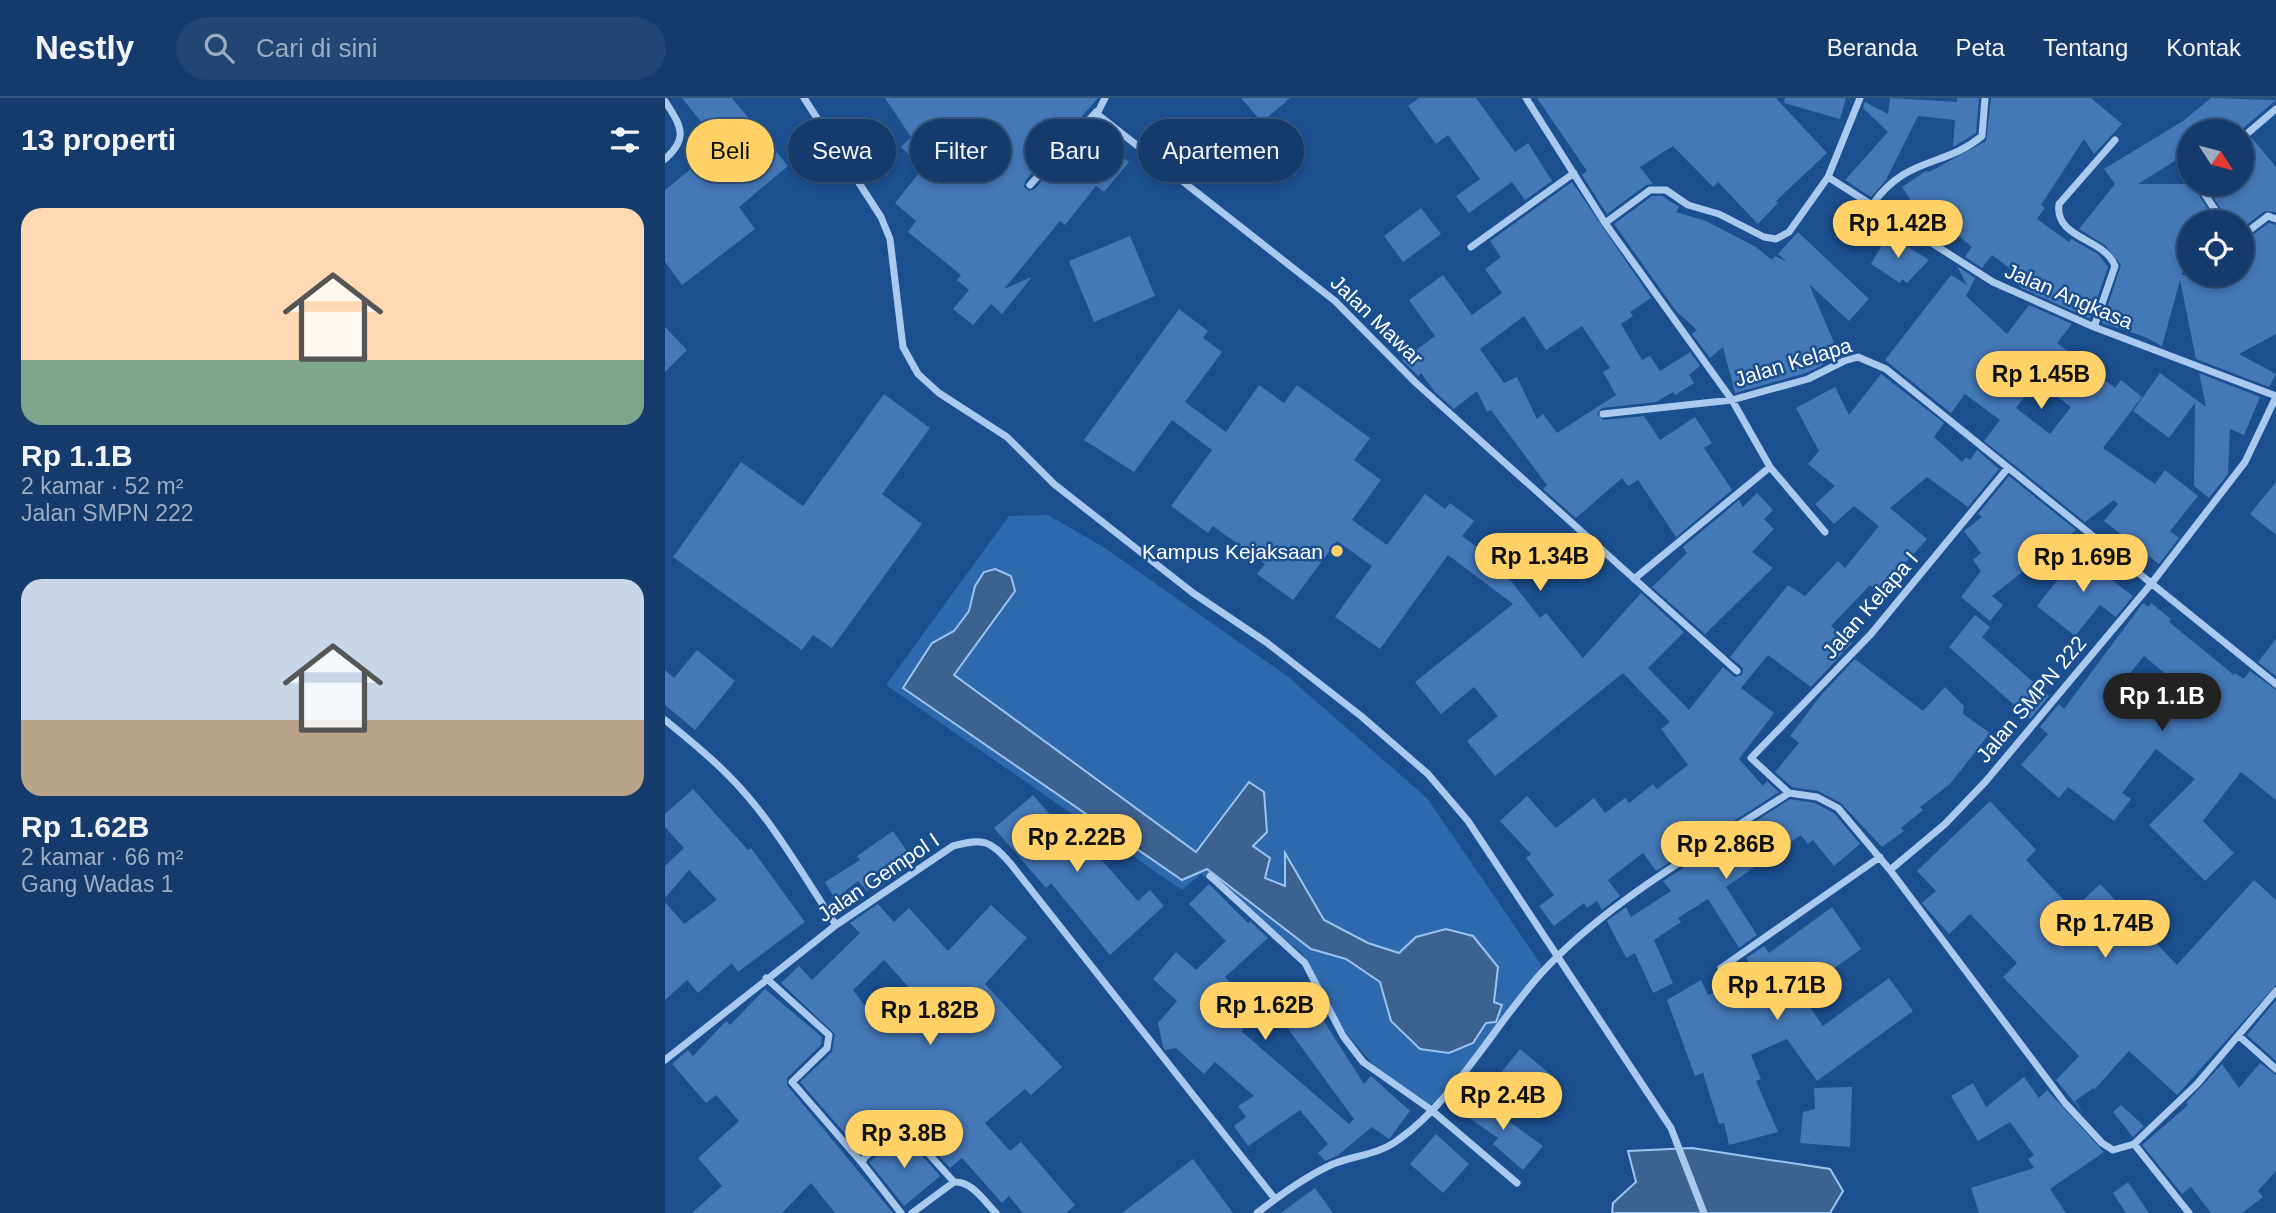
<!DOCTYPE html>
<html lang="id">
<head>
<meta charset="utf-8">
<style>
	body { margin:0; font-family:Arial,sans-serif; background:#214673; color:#f1f3f6; height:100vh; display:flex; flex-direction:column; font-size:26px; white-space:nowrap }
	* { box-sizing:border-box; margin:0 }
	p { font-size:23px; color:#9dadc1 }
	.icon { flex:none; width:38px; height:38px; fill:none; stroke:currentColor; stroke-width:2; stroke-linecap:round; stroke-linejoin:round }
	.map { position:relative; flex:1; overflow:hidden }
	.drawer { display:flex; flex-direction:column; background:#143b6b; width:665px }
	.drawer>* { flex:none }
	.guide { position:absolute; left:21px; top:21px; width:665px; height:63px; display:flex; gap:14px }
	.needle { width:46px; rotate:126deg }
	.fabs { position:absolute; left:1512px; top:21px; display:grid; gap:14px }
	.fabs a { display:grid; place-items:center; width:77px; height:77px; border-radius:50%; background:#143b6b; box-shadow:0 4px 10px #0003,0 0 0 2px #33557e; font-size:35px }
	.price { position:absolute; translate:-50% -60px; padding:0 16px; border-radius:24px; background:#ffd166; color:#111; font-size:23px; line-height:46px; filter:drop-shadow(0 2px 4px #0008) }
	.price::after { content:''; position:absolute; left:50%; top:42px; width:21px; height:16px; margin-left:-10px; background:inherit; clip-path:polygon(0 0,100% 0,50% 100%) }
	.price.selected { background:#222; color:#fff }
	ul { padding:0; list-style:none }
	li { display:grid; align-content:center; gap:14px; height:371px; padding:0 21px }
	li span { display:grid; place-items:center; height:217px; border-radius:21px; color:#555 }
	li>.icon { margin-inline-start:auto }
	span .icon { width:126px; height:126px; fill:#fffc; stroke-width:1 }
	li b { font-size:30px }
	h2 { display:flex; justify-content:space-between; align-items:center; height:84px; padding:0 21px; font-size:30px }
	.pill { padding:0 24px; border-radius:32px; background:#143b6b; box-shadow:0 4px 10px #0003,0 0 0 2px #33557e; font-size:24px; line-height:63px }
	.pill.selected { background:#ffd166; color:#111 }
	header { display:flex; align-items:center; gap:42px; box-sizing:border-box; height:98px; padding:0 35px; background:#143b6b; border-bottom:2px solid #33557e }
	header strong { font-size:33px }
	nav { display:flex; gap:38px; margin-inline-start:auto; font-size:24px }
	.search { width:490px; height:63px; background:#214673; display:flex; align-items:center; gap:18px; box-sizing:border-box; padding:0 24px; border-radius:38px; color:#9dadc1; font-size:26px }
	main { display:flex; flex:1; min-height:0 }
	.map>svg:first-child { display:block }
	.green { fill:#2e69ad }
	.water { fill:#3c6290; stroke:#9cc4f0; stroke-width:2 }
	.building { fill:#4478b7; fill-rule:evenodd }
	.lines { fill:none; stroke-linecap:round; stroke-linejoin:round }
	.minor { stroke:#a9c9ee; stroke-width:7 }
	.poi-dot { fill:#ffd166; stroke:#1b4f8f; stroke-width:2.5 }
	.labels { text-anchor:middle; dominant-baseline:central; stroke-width:5; stroke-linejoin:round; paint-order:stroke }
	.street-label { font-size:21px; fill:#fff; stroke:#1b4f8f }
	.poi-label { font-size:21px; fill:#fff; stroke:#1b4f8f; text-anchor:end }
</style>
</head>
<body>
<header>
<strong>Nestly</strong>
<div class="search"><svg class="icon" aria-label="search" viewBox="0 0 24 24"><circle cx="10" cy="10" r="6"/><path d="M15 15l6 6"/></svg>Cari di sini</div>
<nav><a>Beranda</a><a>Peta</a><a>Tentang</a><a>Kontak</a></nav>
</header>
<main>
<section class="drawer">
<h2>13 properti<svg class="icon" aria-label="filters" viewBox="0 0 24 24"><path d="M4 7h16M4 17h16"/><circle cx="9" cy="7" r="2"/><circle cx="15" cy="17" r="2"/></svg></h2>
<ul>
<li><span style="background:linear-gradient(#ffd9b3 70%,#7fa58c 0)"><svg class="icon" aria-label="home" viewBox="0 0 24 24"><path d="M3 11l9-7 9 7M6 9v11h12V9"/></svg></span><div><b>Rp 1.1B</b><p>2 kamar · 52 m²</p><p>Jalan SMPN 222</p></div></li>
<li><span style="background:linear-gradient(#c9d6e8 65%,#b9a48a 0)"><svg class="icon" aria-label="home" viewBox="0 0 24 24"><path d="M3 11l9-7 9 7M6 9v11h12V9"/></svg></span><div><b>Rp 1.62B</b><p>2 kamar · 66 m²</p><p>Gang Wadas 1</p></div></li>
</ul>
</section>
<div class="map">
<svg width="1611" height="1115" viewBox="0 0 1611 1115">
	<rect width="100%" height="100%" fill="#1b4f8f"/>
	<path class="green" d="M 383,417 L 440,450 L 622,578 L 762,700 L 877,868 L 829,943 L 767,1018 L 711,970 L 670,922 L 637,855 L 536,776 L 517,792 L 221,587 L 344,418 Z"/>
	<path class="water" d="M 330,471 L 346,478 L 350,493 L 289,577 L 531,754 L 584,684 L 599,694 L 602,734 L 588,748 L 605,760 L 600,780 L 620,788 L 620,755 L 659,822 L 703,845 L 734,855 L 751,839 L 781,831 L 808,838 L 833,869 L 829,904 L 837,907 L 831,924 L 821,925 L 808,945 L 784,955 L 755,951 L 726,923 L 715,884 L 681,861 L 646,851 L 542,771 L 517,782 L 238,590 L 267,545 L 289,533 L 304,513 L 310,488 L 319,474 Z
		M 1027,1050 L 1165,1071 L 1178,1093 L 1165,1115 L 947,1115 L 948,1105 L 971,1084 L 963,1053 Z"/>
	<path class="building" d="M 17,0 L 67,0 L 123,68 L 74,109 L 90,131 L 17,187 L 0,164 L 0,92 L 55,47 Z
		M 220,0 L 433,0 L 360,83 L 359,89 L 364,93 L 370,91 L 424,31 L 464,64 L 439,94 L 431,88 L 400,127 L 395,123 L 339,191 L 367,179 L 337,216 L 326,206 L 308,227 L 288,211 L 304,192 L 292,182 L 296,177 L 243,134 L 251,123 L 230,105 L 258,70 L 236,49 L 246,39 Z
		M 576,0 L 625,0 L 597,24 Z
		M 754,0 L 811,0 L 850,54 L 863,45 L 887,83 L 860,102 L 847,84 L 804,115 L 791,98 L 815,81 L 783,37 L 771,46 L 743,8 Z
		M 872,0 L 1111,0 L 1162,55 L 1111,103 L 1113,105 L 1093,126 L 1053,84 L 1048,89 L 1008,48 L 975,69 L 988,86 L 981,87 L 942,116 L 917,77 L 922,73 Z
		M 1120,0 L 1181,0 L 1175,21 L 1119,5 Z
		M 1225,0 L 1292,4 L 1292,0 L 1314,0 L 1311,35 L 1288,49 L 1290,22 L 1253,18 L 1221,82 L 1206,99 L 1180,82 L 1223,34 L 1198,10 L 1200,4 L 1223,16 Z
		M 1326,0 L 1426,0 L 1457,26 L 1429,56 L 1419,41 L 1376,107 L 1380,110 L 1372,121 L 1404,144 L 1406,141 L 1433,156 L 1443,169 L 1425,221 L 1354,189 L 1359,181 L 1327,157 L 1317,170 L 1300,159 L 1307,149 L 1289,134 L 1279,146 L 1271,141 L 1237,89 L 1261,73 L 1264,74 L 1321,43 Z
		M 1546,0 L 1611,2 L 1575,33 L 1524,33 L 1524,54 L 1473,86 L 1527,86 L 1551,124 L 1524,124 L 1524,150 L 1517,177 L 1577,177 L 1577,144 L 1604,125 L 1611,127 L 1611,236 L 1574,256 L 1611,276 L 1604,289 L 1531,261 L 1515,182 L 1497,248 L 1480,239 L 1437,225 L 1456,167 L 1440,147 L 1414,131 L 1450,86 L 1439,71 L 1518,23 Z
		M 1587,40 L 1611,69 L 1611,114 L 1600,113 L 1577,130 L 1577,124 L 1564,124 L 1540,86 L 1577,86 L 1577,46 Z
		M 907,84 L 986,200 L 965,214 L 968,218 L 956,226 L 977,262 L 985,258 L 995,273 L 1025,254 L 1035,268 L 1024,277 L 1029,285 L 1010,297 L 1008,294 L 991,304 L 937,310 L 932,316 L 938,322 L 979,318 L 995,342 L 1030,319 L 1047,345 L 1039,350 L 1067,392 L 1011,439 L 973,382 L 963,388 L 957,380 L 911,420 L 878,391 L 882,387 L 826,312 L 822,314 L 812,293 L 789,311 L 769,293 L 756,275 L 753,278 L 737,262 L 770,238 L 744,202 L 778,177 L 807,217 L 837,195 L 820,171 L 836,159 L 825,143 ZM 859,218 L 881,252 L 917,228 L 945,270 L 938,274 L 951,297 L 892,335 L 878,316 L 872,321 L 852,279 L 839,285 L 815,251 Z
		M 987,98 L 997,98 L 1014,109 L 1011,114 L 1041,123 L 1091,149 L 1107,162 L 1110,158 L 1122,164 L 1113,156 L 1133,134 L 1204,201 L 1184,223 L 1144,186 L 1173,254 L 1155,262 L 1158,267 L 1141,275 L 1070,295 L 1058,249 L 1045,260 L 1027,236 L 1032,232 L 1011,213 L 949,126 Z
		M 756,110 L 776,136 L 738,164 L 719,138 Z
		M 1223,136 L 1264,162 L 1242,185 L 1237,181 L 1235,185 L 1206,166 Z
		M 465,138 L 490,198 L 429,224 L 404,163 Z
		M 1292,168 L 1310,180 L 1301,198 L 1342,236 L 1364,207 L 1407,226 L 1392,245 L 1450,290 L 1456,282 L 1477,299 L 1438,350 L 1490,386 L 1500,372 L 1533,398 L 1505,433 L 1514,440 L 1494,466 L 1439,423 L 1453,406 L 1449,402 L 1420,424 L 1319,343 L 1335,322 L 1300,296 L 1286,315 L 1220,262 L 1286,177 L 1302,187 ZM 1371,283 L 1406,309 L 1385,336 L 1351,310 Z
		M 514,211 L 543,233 L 538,240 L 557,254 L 520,304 L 561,334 L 594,287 L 619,305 L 632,287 L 705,340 L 689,362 L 716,382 L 687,422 L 722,447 L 760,396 L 780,411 L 785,405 L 809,423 L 797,438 L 841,471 L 839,474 L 875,520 L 881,515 L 918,560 L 976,495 L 1019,534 L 983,570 L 1024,612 L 1058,569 L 1070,579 L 1077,577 L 1078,570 L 1065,559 L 1123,487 L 1140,498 L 1173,463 L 1180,470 L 1214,428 L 1189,408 L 1169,426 L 1150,406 L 1170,388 L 1143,366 L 1154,353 L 1131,310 L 1170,289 L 1184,317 L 1216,276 L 1279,325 L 1269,339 L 1297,364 L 1301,359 L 1305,362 L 1312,352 L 1334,371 L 1303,409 L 1262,379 L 1225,410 L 1262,441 L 1214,494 L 1205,487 L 1166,528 L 1187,545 L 1146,589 L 1103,557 L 1076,590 L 1109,615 L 1074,661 L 1098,688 L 1102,683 L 1114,694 L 991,773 L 978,755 L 943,782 L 955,798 L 937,812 L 932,803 L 922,810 L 919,805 L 889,828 L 874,808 L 889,797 L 861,760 L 866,756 L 835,723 L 862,698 L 891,730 L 929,700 L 940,715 L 960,700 L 964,705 L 988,686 L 992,691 L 1023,667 L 996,631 L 1005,624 L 958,575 L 830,678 L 802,643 L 833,618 L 809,589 L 776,616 L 750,584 L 848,506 L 783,457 L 715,551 L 670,519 L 707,468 L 672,443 L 628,502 L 592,476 L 600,466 L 548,428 L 543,435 L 506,408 L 547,352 L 507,322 L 469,374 L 419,342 Z
		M 0,229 L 22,252 L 0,274 Z
		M 1495,275 L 1541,309 L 1534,275 L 1595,299 L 1579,337 L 1565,331 L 1563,376 L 1544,400 L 1529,388 L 1530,305 L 1504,340 L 1468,313 Z
		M 219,296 L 265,330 L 217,396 L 257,426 L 167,550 L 148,537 L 137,552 L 8,459 L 76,364 L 138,408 Z
		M 1344,378 L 1411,432 L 1327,498 L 1338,507 L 1325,523 L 1296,499 L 1316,473 L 1308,462 L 1316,455 L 1299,433 L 1317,419 L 1313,416 Z
		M 1611,384 L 1611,437 L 1585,416 Z
		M 1092,395 L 1108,412 L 1099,421 L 1109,431 L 1087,454 L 1108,470 L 1040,536 L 987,489 L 1022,455 L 1018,449 L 1074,402 L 1078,409 Z
		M 1416,452 L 1446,474 L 1443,479 L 1468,498 L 1451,519 L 1435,507 L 1410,538 L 1372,508 Z
		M 1478,505 L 1483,509 L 1486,505 L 1506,521 L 1504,524 L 1569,577 L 1570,575 L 1579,581 L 1585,573 L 1611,592 L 1611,702 L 1576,674 L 1538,723 L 1569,755 L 1540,783 L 1484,727 L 1530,681 L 1491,651 L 1457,695 L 1466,701 L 1449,723 L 1403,689 L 1394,700 L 1356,667 L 1383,636 L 1375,629 L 1394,606 L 1399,611 ZM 1479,558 L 1523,595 L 1502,625 L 1454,589 Z
		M 1310,517 L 1325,529 L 1317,539 L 1384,598 L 1365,621 L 1284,549 Z
		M 1611,541 L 1611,578 L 1593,564 Z
		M 32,552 L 70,583 L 30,632 L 0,607 L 0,572 L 9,580 Z
		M 1190,561 L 1258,613 L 1280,589 L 1299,608 L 1298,616 L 1325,635 L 1285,686 L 1255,709 L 1258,712 L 1236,730 L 1239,733 L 1217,749 L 1176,705 L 1153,693 L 1127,689 L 1110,674 L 1134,645 L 1125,638 L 1156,597 Z
		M 28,691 L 83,752 L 86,750 L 140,824 L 73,874 L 67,865 L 33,895 L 22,882 L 0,902 L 0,804 L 19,826 L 52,802 L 24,772 L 0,800 L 0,768 L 19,750 L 0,729 L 0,716 Z
		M 368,697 L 401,735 L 412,726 L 430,747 L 426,750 L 473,803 L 485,792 L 499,808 L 445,857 L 386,785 L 381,790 L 329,730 Z
		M 1125,701 L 1150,705 L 1169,715 L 1195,746 L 1169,768 L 1148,742 L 1143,746 L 1136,737 L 1061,789 L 1092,837 L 1074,850 L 1043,801 L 1013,820 L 1016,824 L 989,842 L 1008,885 L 988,895 L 970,855 L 961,860 L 942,823 L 961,809 L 966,819 L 1006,793 L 998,783 Z
		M 1325,703 L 1371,752 L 1361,762 L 1408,812 L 1435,786 L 1512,867 L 1589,782 L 1611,802 L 1611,887 L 1512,997 L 1464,953 L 1429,992 L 1428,990 L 1410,1003 L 1419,1016 L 1391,982 L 1414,958 L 1338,879 L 1352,865 L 1305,816 L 1284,836 L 1257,805 L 1271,793 L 1252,773 Z
		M 228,733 L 248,762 L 202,793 L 193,783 L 170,801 L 160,784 L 195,762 L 192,758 Z
		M 544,786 L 583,825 L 585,823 L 603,840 L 560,879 L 594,915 L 576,933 L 684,1026 L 689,1021 L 610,913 L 639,892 L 699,986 L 706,978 L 745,1013 L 724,1041 L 707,1029 L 672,1058 L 660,1063 L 653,1055 L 663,1046 L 635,1012 L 583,1048 L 569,1028 L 581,1019 L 573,1008 L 589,998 L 550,964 L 539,976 L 511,950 L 500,952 L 498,949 L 493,925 L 512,903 L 488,881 L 511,854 L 531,872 L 561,843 L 524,806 Z
		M 213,806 L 229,824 L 244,810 L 283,853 L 326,807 L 362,840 L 320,886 L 397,969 L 366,997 L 360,991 L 320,1025 L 345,1053 L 356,1044 L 410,1107 L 401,1115 L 358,1115 L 344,1098 L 337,1105 L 297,1060 L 285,1070 L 247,1029 L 231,1027 L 196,1054 L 135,984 L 167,954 L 170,936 L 116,885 L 134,868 L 147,882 L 195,835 L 185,825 ZM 219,862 L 249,895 L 215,928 L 188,892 Z
		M 1167,809 L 1196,851 L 1135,895 L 1158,928 L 1224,880 L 1248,913 L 1152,983 L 1122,941 L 1086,957 L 1096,981 L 1091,983 L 1113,1034 L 1064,1047 L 1059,1025 L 1054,1026 L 1038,975 L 1030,978 L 1002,902 L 1036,882 L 1043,897 L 1079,880 L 1074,874 L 1085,867 L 1081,860 L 1099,848 L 1104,855 Z
		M 100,891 L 157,939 L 156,947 L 122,980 L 122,987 L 228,1115 L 170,1115 L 146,1085 L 117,1115 L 27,1115 L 57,1088 L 33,1060 L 74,1023 L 51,997 L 41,1005 L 7,966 L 23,952 L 28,958 L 61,923 L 65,927 Z
		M 1611,902 L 1611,963 L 1582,937 Z
		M 855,951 L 885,976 L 866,1000 L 835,976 Z
		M 1595,965 L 1611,977 L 1611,1073 L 1593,1093 L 1598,1099 L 1577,1115 L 1546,1115 L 1526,1089 L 1517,1096 L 1477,1047 L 1523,1007 L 1521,1005 L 1557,966 L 1574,990 Z
		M 1359,979 L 1374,1000 L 1382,992 L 1439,1054 L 1385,1091 L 1401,1115 L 1314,1115 L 1306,1090 L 1369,1070 L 1363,1061 L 1369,1057 L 1345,1024 L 1313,1043 L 1286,998 L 1308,985 L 1321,1009 Z
		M 1187,989 L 1185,1049 L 1135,1045 L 1138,1014 L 1150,1011 L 1149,990 Z
		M 806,996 L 878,1048 L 858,1072 L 828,1046 L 833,1040 L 794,1013 Z
		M 1456,1007 L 1479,1028 L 1468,1039 L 1448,1014 Z
		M 771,1036 L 804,1066 L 778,1095 L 745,1066 Z
		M 235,1039 L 242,1040 L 275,1078 L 239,1108 L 204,1064 Z
		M 528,1061 L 568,1115 L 457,1115 Z
		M 1463,1084 L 1484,1115 L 1461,1115 L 1448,1095 Z
		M 650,1090 L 668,1115 L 616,1115 Z"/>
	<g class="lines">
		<path class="minor" d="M 139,0 L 216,119 L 225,141 L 238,249 L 253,276 L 274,295 L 342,339 L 389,386 L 528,495 L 601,544 L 696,618 L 763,676 L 803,723 L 1006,1030 L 1039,1115
			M 440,0 L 432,16 L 670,203 L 751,285 L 1072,573
			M 861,0 L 940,125 L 1067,302 L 1143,281 L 1179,263 L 1193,259 L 1221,271 L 1611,586
			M 1195,0 L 1163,79 L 1328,184 L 1429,229 L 1611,298
			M 0,3 C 15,27 25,39 0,61
			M 1577,40 L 1611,11
			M 1524,66 L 1524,71
			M 1533,86 L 1558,124
			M 365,87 L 431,14
			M 1207,107 C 1242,57 1279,70 1317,38 L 1320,0
			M 940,125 L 985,92 L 1001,92 L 1023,107 L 1054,116 L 1099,139 L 1111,141 L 1124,134 L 1163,79
			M 1577,138 L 1603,118 L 1611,121
			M 806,149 L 909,75
			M 1429,229 L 1450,168 C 1440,140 1389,141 1394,106 L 1450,42
			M 938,316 L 1067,302 L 1105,369 L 1160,434
			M 1342,371 L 1206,536 L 1086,660 L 1124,695 L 1152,699 L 1173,710 L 1225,772 L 1400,1005 L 1437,1045 L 1448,1052 L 1469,1046 L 1532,986 L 1611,893
			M 969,481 L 1105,369
			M 0,622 C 21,639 42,656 61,675 C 106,719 137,776 171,827
			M 1225,772 L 1280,726 L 1321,683 L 1486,486 L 1580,364 L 1611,299
			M 545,778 L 640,865 L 678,938 L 698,964 L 765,1011 L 852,1085
			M 1056,870 L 1215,759
			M 101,880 L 164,937 L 162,950 L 127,984 L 197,1065
			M 1574,938 L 1611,971
			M 0,962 L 171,827 L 288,748 C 318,740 325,742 345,765 L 610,1101
			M 1469,1046 L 1524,1115
			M 236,1115 L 197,1065 L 200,1059 L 234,1032 L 245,1035 L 289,1084
			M 247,1115 L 289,1084 C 307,1083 319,1103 331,1115
			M 592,1115 C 615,1097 641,1078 668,1066 C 690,1057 713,1057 733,1042 C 791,1002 833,920 882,869 C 947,801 1045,746 1124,695"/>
	</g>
	<circle class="poi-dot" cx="672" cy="453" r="7"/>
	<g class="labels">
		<g class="street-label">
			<text transform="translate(1404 198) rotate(23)">Jalan Angkasa</text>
			<text transform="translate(712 222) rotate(44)">Jalan Mawar</text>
			<text transform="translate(1128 264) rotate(-17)">Jalan Kelapa</text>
			<text transform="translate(1205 507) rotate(-49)">Jalan Kelapa I</text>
			<text transform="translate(1366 601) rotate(-50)">Jalan SMPN 222</text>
			<text transform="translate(213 779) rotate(-34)">Jalan Gempol I</text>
		</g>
		<g class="poi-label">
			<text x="658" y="453">Kampus Kejaksaan</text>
		</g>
	</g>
</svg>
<div class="fabs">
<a><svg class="needle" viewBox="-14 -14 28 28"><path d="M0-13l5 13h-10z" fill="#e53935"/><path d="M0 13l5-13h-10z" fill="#9dadc1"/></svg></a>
<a><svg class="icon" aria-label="locate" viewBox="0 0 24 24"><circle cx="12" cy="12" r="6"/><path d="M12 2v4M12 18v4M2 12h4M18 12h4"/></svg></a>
</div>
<b class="price" style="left:1233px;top:162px">Rp 1.42B</b>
<b class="price" style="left:1376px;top:313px">Rp 1.45B</b>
<b class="price" style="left:875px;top:495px">Rp 1.34B</b>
<b class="price" style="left:1418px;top:496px">Rp 1.69B</b>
<b class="price selected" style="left:1497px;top:635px">Rp 1.1B</b>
<b class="price" style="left:412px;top:776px">Rp 2.22B</b>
<b class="price" style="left:1061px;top:783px">Rp 2.86B</b>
<b class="price" style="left:1440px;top:862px">Rp 1.74B</b>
<b class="price" style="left:1112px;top:924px">Rp 1.71B</b>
<b class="price" style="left:600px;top:944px">Rp 1.62B</b>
<b class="price" style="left:265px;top:949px">Rp 1.82B</b>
<b class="price" style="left:838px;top:1034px">Rp 2.4B</b>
<b class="price" style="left:239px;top:1072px">Rp 3.8B</b>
<div class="guide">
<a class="pill selected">Beli</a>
<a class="pill">Sewa</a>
<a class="pill">Filter</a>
<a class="pill">Baru</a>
<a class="pill">Apartemen</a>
</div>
</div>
</main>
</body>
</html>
